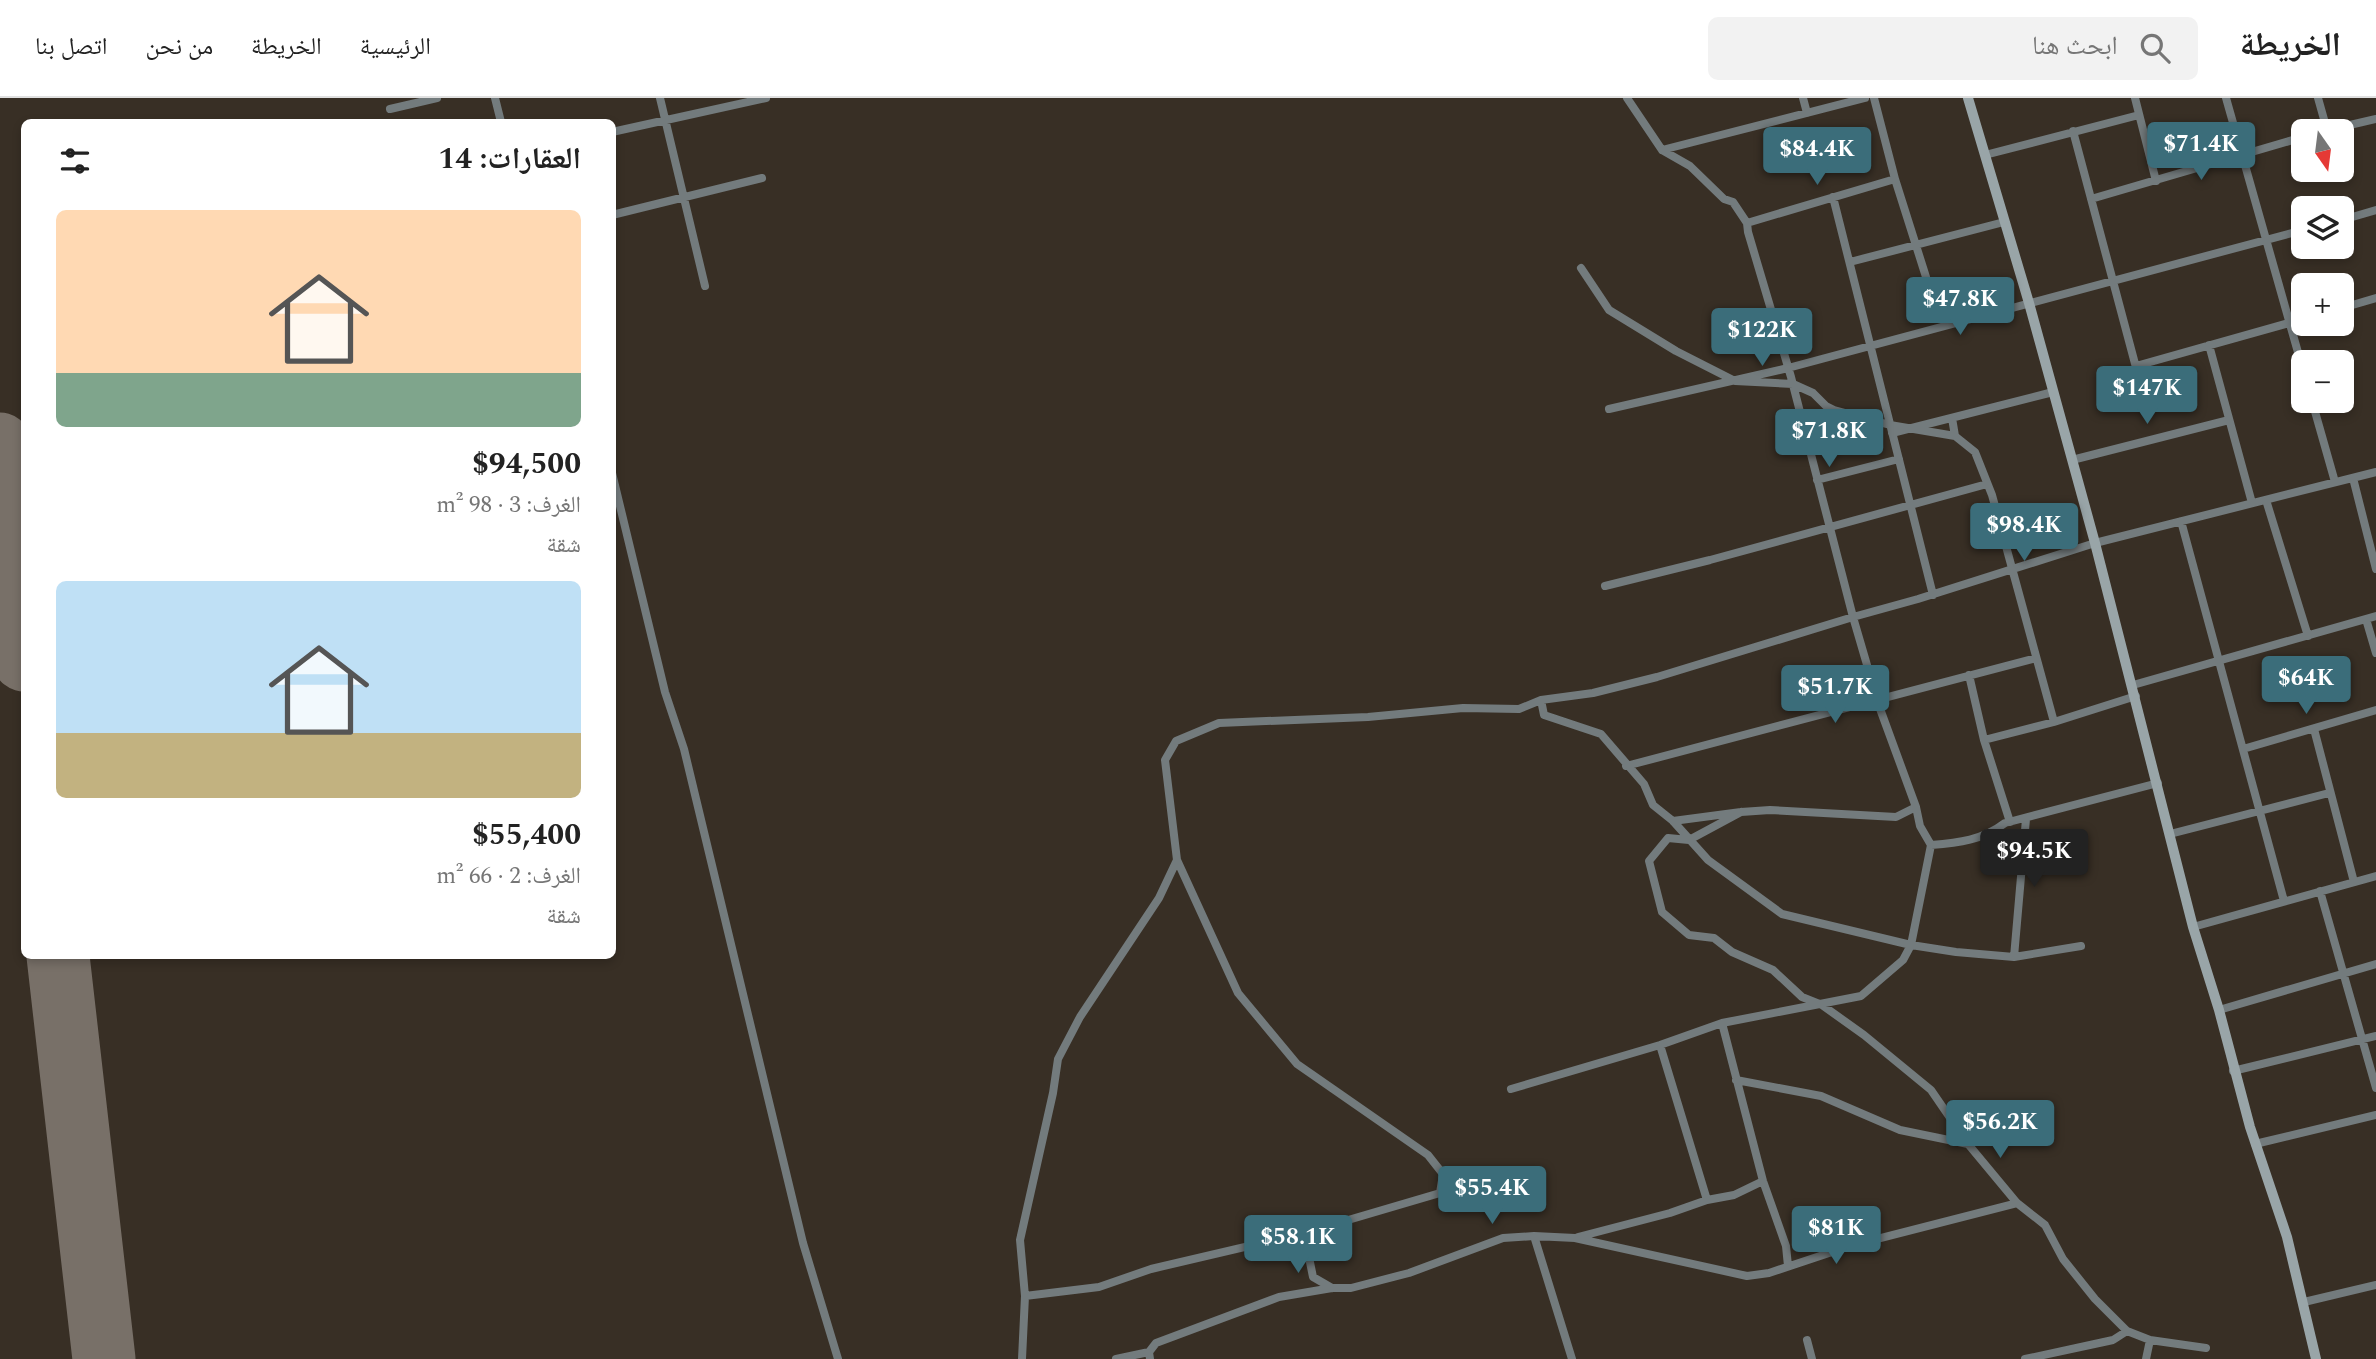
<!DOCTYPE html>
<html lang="ar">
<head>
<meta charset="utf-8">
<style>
	body { margin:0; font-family:Spectral,"Noto Naskh Arabic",serif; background:#f2f2f2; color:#222; direction:rtl; height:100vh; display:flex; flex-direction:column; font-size:26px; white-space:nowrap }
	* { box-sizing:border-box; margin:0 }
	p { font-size:23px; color:#767676 }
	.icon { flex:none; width:38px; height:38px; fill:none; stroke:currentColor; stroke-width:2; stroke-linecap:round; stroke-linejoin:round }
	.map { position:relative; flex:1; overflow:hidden; direction:ltr }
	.side { position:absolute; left:21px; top:21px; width:595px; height:840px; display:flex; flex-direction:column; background:#fff; border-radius:10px; box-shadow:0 4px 10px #0003; direction:rtl }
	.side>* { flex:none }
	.needle { width:46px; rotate:166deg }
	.controls { position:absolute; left:2291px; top:21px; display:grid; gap:14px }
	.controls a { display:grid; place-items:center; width:63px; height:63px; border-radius:10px; background:#fff; box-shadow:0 4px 10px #0003; font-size:35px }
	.price { position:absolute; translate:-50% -60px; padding:0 16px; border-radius:7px; background:#3b6d7a; color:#fff; font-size:23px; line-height:46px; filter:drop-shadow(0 2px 4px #0008) }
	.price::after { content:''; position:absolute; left:50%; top:42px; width:21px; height:16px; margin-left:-10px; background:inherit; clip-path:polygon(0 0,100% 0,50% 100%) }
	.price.selected { background:#222; color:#fff }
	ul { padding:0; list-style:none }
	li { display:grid; align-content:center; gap:14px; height:371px; padding:0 35px }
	li span { display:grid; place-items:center; height:217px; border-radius:10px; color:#555 }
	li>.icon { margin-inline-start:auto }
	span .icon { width:126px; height:126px; fill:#fffc; stroke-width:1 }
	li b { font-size:30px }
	h2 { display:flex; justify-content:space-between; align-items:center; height:84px; padding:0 35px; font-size:30px }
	header { display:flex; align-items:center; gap:42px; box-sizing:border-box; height:98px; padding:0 35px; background:#fff; border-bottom:2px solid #e0e0e0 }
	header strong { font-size:33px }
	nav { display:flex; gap:38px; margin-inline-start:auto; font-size:24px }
	.search { width:490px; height:63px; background:#f2f2f2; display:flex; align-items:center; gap:18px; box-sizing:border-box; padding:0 24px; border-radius:10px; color:#767676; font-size:26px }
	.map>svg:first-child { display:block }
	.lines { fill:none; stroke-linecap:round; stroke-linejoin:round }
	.runway { stroke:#787068; stroke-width:63 }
	.street { stroke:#737b7d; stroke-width:8 }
	.secondary { stroke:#99a5a8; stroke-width:10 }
</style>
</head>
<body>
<header>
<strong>الخريطة</strong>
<div class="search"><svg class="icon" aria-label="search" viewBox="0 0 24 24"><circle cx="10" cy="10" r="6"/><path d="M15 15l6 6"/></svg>ابحث هنا</div>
<nav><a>الرئيسية</a><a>الخريطة</a><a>من نحن</a><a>اتصل بنا</a></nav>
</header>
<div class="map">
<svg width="2376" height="1261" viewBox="0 0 2376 1261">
	<rect width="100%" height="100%" fill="#382f25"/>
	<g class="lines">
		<path class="runway" d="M 0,346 L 24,562
			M 58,858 L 104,1261"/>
		<path class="street" d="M 495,0 L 501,24
			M 660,0 L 705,188
			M 1627,0 L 1662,52 L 1690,68 L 1724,101 L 1733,104 L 1747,125 L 1748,134 L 1791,279 L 1853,519 L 1879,608 L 1916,709 L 1920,728 L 1931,747 C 1958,745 1983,742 2005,725 L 2158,685
			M 1803,0 L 1807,15
			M 1874,0 L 1895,81 L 1926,179
			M 2135,0 L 2156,83
			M 2226,0 L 2303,272
			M 2318,0 L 2327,32
			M 390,11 L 437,0
			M 2073,33 L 2142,292
			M 2324,33 L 2376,21
			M 612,34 L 766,0
			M 1662,52 L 1865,0
			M 1985,57 L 2139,17
			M 1833,99 L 1933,497
			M 2091,101 L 2303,39
			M 612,117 L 762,80
			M 2342,122 L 2376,112
			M 1747,125 L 1895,81
			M 1850,164 L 2004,124
			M 1581,170 L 1609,212 L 1676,253 L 1735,283 L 1793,286 L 1813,295 L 1826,308 L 1834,312 L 1890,327 L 1955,338
			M 2342,210 L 2376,200
			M 2209,247 L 2252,405
			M 2136,268 L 2303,221
			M 2312,303 L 2335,384
			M 1609,311 L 1788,270 L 2303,132
			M 1952,320 L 1955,338 L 1975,354 L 1992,397 L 2054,624
			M 1892,335 L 2053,294
			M 2072,362 L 2229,322
			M 612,375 L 665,594 L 684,651 L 803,1145 L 838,1261
			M 2353,380 L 2376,471
			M 1817,382 L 1899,361
			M 2266,402 L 2308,538
			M 2181,423 L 2284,803
			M 1605,488 L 1710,462 L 1987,386
			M 2366,521 L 2376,555
			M 1969,577 L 1984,642 L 2010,724
			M 2133,587 L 2376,518
			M 1541,602 L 1544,617 L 1601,636 L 1644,686 L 1653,707 L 1673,723 L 1708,762 L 1782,816 L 1911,847 L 1956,854 L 2014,859 L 2081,848
			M 2314,631 L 2354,784
			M 1984,642 L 2054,624 L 2136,598
			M 2243,651 L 2376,612
			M 1626,668 L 2036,560
			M 1741,714 L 1689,742 L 1668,740 L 1649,763 L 1662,814 L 1689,837 L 1714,840 L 1732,854 L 1773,872 L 1802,899 L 1822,907 L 1864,937 L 1931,992 L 1968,1046
			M 1673,723 L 1741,714 L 1770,712 L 1896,719 L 1916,709
			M 2170,736 L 2329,695
			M 2320,793 L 2376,990
			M 2193,829 L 2376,778
			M 2014,859 L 2026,721
			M 2219,912 L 2376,866
			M 1722,925 L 1763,1083 L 1786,1148 L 1788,1168
			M 1660,947 L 1707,1102
			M 2233,973 L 2376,938
			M 1736,982 L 1821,998 L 1900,1032 L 1968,1046 L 2017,1105 L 2045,1127 L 2063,1161 L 2095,1201 L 2127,1233 L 2150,1242 L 2206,1250
			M 1511,991 L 1660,947 L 1722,925 L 1861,898 L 1903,862 L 1911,847 L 1931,747
			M 2255,1046 L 2376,1017
			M 1304,1135 L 1313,1179 L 1332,1190
			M 1534,1138 L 1572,1261
			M 1578,1139 L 1670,1115 L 1707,1102 L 1734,1097 L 1763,1083
			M 1025,1198 L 1099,1189 L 1151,1171 L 1304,1135 L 1440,1095 L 1443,1076 L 1428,1057 L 1297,966 L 1238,895 L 1177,762
			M 2304,1204 L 2376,1187
			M 1807,1242 L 1812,1261
			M 1022,1261 L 1025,1198 L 1020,1142 L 1053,995 L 1058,961 L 1080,919 L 1159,800 L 1177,762 L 1165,662 L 1176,643 L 1219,625 L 1368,619 L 1463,610 L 1519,611 L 1541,602 L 1593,595 L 1657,579 L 1853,519 L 1918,501 L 2095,445 L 2376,374
			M 1116,1261 L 1149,1254
			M 1150,1261 L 1149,1254 L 1156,1245 L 1279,1199 L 1332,1190 L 1351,1190 L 1409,1175 L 1503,1140 L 1534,1138 L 1575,1140 L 1747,1178 L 1769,1175 L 1853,1147 L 2017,1105
			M 2025,1261 L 2113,1242 L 2127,1233
			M 2146,1261 L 2150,1242"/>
		<path class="secondary" d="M 1968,0 L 2029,205 L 2095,445 L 2193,829 L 2219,912 L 2250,1029 L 2287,1139 L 2316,1261"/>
	</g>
</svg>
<div class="controls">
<a><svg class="needle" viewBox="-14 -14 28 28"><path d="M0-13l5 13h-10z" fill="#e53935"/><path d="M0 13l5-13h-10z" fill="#767676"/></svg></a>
<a><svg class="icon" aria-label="layers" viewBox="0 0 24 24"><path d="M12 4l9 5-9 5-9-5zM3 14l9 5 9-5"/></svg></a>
<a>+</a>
<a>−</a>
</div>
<b class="price" style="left:2201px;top:84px">$71.4K</b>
<b class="price" style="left:1817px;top:89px">$84.4K</b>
<b class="price" style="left:1960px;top:239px">$47.8K</b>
<b class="price" style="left:1762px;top:270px">$122K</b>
<b class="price" style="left:2147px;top:328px">$147K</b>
<b class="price" style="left:1829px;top:371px">$71.8K</b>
<b class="price" style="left:2024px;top:465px">$98.4K</b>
<b class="price" style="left:2306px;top:618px">$64K</b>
<b class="price" style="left:1835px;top:627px">$51.7K</b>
<b class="price selected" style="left:2034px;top:791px">$94.5K</b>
<b class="price" style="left:2000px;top:1062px">$56.2K</b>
<b class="price" style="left:1492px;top:1128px">$55.4K</b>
<b class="price" style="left:1836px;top:1168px">$81K</b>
<b class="price" style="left:1298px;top:1177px">$58.1K</b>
<section class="side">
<h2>العقارات: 14<svg class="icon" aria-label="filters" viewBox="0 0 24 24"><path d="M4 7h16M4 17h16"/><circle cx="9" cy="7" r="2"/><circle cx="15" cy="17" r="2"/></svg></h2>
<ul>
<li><span style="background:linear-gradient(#ffd9b3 75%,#7fa58c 0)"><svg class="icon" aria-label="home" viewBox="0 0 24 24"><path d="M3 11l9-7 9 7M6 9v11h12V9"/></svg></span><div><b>$94,500</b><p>الغرف: 3 · 98 m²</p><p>شقة</p></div></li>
<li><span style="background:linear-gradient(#bfe0f5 70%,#c2b280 0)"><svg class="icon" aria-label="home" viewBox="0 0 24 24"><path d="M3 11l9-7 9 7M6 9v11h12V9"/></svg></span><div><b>$55,400</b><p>الغرف: 2 · 66 m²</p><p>شقة</p></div></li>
</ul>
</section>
</div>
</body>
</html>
